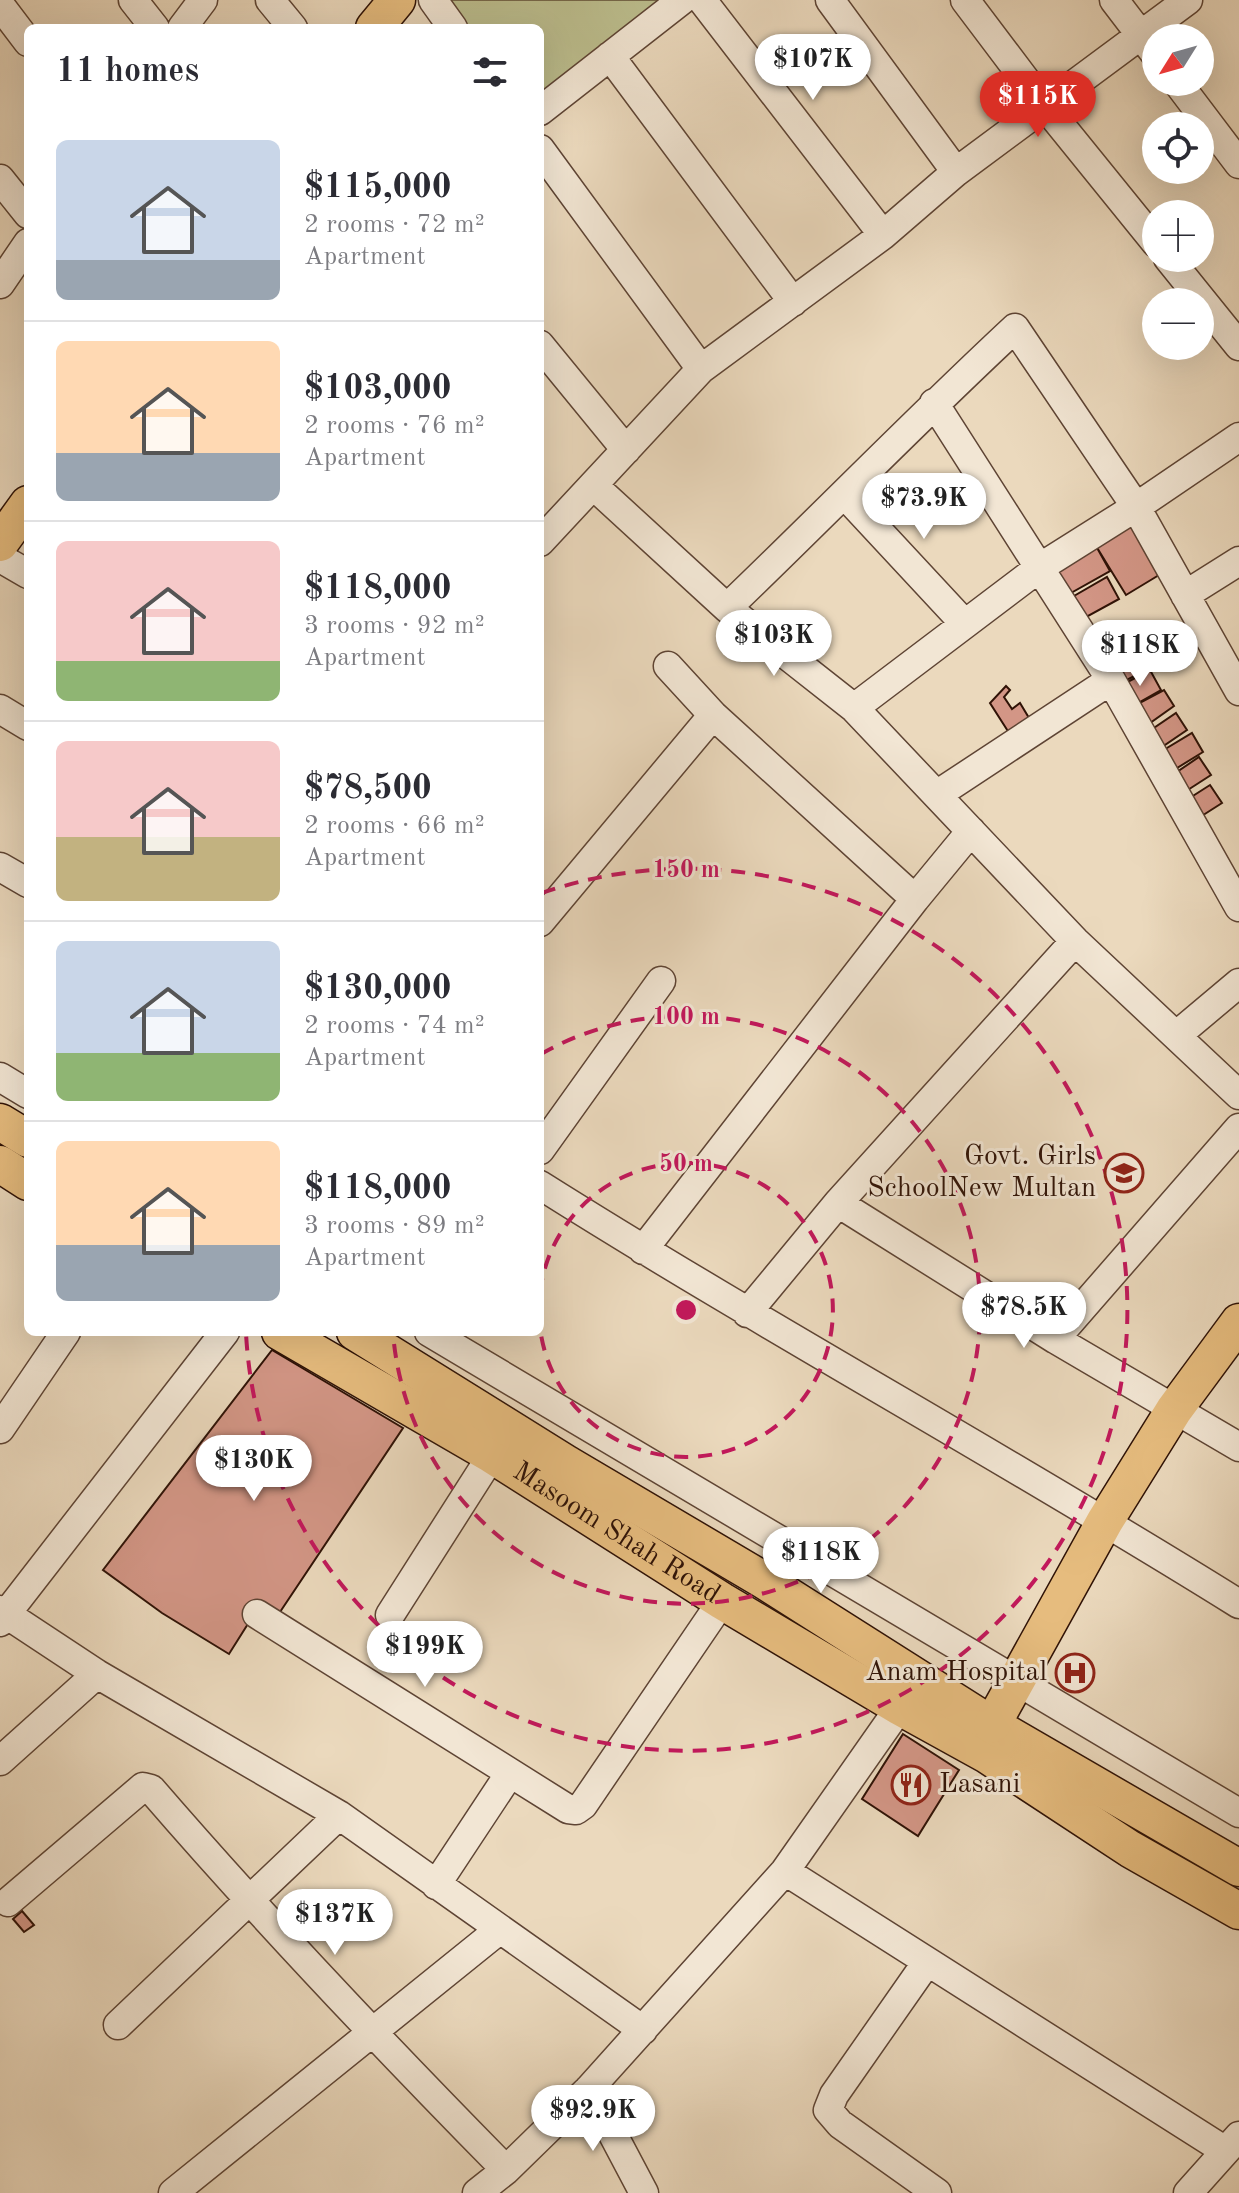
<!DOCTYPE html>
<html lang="en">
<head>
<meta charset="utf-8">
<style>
	body { margin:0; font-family:"Old Standard TT",serif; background:#f7f7f7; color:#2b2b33; height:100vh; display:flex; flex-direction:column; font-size:30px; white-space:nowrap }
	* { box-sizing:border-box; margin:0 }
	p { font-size:26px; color:#7c7c81 }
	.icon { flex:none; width:44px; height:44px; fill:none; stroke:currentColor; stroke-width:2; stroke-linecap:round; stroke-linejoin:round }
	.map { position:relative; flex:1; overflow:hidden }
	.drawer { position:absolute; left:24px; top:24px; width:520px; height:1312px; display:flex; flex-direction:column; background:#fff; border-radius:12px; box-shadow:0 8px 32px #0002 }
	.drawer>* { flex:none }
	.needle { width:52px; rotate:233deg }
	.buttons { position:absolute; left:1142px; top:24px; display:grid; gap:16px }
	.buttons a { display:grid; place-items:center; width:72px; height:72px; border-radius:50%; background:#fff; box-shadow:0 8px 32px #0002; font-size:40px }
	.price { position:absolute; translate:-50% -68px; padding:0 18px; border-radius:28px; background:#fff; color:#222; font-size:26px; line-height:52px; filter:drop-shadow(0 2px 4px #0008) }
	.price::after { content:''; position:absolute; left:50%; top:48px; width:24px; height:18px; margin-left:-12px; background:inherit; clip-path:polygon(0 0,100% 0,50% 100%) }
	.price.on { background:#d93025; color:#fff }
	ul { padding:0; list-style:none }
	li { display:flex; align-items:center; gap:24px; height:200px; padding:0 32px }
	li+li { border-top:2px solid #e1e1e2 }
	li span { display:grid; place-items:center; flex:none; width:224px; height:160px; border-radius:12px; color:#555 }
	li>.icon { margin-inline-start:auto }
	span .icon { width:96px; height:96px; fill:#fffc; stroke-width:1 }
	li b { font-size:34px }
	h2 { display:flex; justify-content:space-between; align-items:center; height:96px; padding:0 32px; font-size:34px }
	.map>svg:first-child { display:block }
	.green { fill:#bcbe8e; stroke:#76684a; stroke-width:2 }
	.building { fill:#d39686; stroke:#2f1206; stroke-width:2 }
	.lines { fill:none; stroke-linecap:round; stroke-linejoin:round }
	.minor-casing { stroke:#5e4434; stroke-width:31 }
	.major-casing { stroke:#2f1206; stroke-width:39 }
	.minor { stroke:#f2e6d4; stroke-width:28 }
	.major { stroke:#e6bc7e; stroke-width:36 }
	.ring { fill:none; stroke:#c2185b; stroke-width:4; stroke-dasharray:14 10 }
	.labels { text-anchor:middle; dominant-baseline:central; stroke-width:6; stroke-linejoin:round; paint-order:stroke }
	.poi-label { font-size:28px; fill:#2f1206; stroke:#f2e6d4; text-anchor:end }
	.street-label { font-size:28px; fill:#2f1206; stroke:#f2e6d4 }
	.centre { fill:#c2185b; stroke:#f2e6d4; stroke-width:4 }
	.ring-label { font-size:24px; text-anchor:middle; font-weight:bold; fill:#c2185b; stroke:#f2e6d4; stroke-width:6; stroke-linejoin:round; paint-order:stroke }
</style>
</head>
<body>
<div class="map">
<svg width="1239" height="2193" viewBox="0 0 1239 2193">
	<rect width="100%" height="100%" fill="#ebd9bd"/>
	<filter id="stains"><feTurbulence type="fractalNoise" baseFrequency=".0025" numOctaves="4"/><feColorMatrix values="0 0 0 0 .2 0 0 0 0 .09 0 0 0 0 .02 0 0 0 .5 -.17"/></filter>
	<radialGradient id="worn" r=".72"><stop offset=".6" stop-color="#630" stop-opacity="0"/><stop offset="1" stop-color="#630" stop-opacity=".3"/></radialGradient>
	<path class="green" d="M 434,0 L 664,0 L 540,123 L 540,28 L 454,28 Z"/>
	<path class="building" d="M 1134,523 L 1164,572 L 1126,595 L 1096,546 Z
		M 1096,546 L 1110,571 L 1062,598 L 1048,573 Z
		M 1107,577 L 1119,599 L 1079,621 L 1067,600 Z
		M 1140,649 L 1150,668 L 1117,685 L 1107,665 Z
		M 1150,670 L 1161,690 L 1131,707 L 1120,686 Z
		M 1006,686 L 1010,690 L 1004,697 L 1012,709 L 1020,703 L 1032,723 L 1011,736 L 990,703 Z
		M 1164,690 L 1174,706 L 1143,728 L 1130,708 Z
		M 1176,713 L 1187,730 L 1156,751 L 1145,734 Z
		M 1192,733 L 1203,752 L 1169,773 L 1157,754 Z
		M 1199,757 L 1211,775 L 1180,795 L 1168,778 Z
		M 1210,785 L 1222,803 L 1197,819 L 1185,801 Z
		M 272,1350 L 403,1428 L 276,1618 L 258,1608 L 229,1654 L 162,1613 L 103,1570 Z
		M 903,1734 L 959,1770 L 918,1836 L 862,1799 Z
		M 22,1911 L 34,1925 L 24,1932 L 13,1919 Z"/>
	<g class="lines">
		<defs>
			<path id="minor" d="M 133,0 L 155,28
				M 270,0 L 293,28
				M 433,0 L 453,28
				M 702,0 L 883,235
				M 830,0 L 956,172
				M 965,0 L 1045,106 L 1156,243
				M 1114,0 L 1156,55
				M 0,5 L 28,42
				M 182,28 L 203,0
				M 610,56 L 793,302
				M 1177,82 L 1239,164
				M 540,111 L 682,0
				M 540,149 L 701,369
				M 0,179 L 28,214
				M 1168,258 L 1239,346
				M 0,284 L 28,243
				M 540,345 L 626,450
				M 934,403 L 1111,680 L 1239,907
				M 594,486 L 727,608 C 824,515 917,419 1015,328 L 1136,507 L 1239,691
				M 845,495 L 964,623
				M 540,542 L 701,369 L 883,235 L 956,172 L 1188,0
				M 0,558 L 28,574
				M 1185,595 L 1239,561
				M 727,608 L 854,708 L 1075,941 L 1239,1095
				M 668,666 L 713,715 L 915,899
				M 854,708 L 1039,568 L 1136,507 L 1239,437
				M 0,709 L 28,726
				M 938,794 L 1111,680
				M 0,867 L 28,883
				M 540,922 L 713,715
				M 1177,1035 L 1239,983
				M 0,1077 L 28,1094
				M 540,1150 L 661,981
				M 540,1185 C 770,1330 1009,1460 1239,1604
				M 838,1203 L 1055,1339 L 1239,1447
				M 643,1250 L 915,899 L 971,831
				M 747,1313 L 838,1203 L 1075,941
				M 429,1332 L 1239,1813
				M 1055,1339 L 1239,1128
				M 0,1429 L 66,1332
				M 0,1610 L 97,1674 L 339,1815 L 643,2030
				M 257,1614 L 568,1809 L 576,1810 L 583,1805 L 722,1601
				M 390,1615 L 492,1455
				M 0,1622 L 225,1332
				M 0,1761 L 97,1674
				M 785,1871 L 1224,2150
				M 436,1885 L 510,1773
				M 8,1902 L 143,1787 L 151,1789 C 265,1921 384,2046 506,2170
				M 927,1962 L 834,2095 L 828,2110 L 840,2124 L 937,2193
				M 118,2025 L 339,1815
				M 589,2089 L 644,2193
				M 173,2193 L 499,1930
				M 477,2193 L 506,2170 L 589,2089 L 785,1871 L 900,1707
				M 1188,2193 L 1239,2136"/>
			<g id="major">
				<path d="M 374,28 L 397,0"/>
				<path d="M 0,543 L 28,504"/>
				<path d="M 0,1122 L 28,1139"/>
				<path d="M 0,1164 L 28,1182"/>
				<path id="s1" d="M 280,1332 L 492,1455 L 722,1601 L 900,1707 L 987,1755 L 1130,1849 L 1239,1911"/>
				<path d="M 355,1332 L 567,1464 L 765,1581 L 992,1725 L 1239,1868"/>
				<path d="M 992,1725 L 1105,1521 L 1174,1410 L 1239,1322"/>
			</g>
		</defs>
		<use href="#minor" class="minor-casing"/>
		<use href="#major" class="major-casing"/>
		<use href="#minor" class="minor"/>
		<use href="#major" class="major"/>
	</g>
	<g class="ring">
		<path d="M540 1292A147 147 0 1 1 540 1328"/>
		<path d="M541 1054A294 294 0 1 1 393 1333"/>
		<path d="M542 893A441 441 0 1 1 246 1333"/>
	</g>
	<defs>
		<symbol id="school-ring" viewBox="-11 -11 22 22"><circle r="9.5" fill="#f2e6d4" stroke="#8f2418" stroke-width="1.5"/><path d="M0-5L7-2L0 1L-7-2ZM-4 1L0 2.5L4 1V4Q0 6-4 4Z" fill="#8f2418"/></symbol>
		<symbol id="hospital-ring" viewBox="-11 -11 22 22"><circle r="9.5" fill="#f2e6d4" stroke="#8f2418" stroke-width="1.5"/><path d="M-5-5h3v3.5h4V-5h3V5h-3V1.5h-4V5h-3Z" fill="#8f2418"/></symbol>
		<symbol id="restaurant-ring" viewBox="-11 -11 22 22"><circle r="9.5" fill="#f2e6d4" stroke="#8f2418" stroke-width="1.5"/><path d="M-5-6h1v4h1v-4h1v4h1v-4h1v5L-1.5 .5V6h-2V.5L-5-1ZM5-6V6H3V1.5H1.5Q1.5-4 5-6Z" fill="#8f2418"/></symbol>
	</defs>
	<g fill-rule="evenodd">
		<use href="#school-ring" x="1102" y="1151" width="44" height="44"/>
		<use href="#hospital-ring" x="1053" y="1651" width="44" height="44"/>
		<use href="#restaurant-ring" x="889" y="1763" width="44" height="44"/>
	</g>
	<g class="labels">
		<g class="poi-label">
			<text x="1096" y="1157">Govt. Girls<tspan x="1096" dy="32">SchoolNew Multan</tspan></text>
			<text x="1047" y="1673">Anam Hospital</text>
			<text x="939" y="1785" text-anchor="start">Lasani</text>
		</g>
		<g class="street-label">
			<text stroke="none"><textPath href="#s1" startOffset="392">Masoom Shah Road</textPath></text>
		</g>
	</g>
	<circle cx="686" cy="1310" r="12" class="centre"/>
	<g class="ring-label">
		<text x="686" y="877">150 m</text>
		<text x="686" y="1024">100 m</text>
		<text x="686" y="1171">50 m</text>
	</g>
	<rect width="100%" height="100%" filter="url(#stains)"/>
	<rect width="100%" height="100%" fill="url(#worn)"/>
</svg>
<div class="buttons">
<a><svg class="needle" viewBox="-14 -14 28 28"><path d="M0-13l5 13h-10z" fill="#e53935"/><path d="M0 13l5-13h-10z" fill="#7c7c81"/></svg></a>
<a><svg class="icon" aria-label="locate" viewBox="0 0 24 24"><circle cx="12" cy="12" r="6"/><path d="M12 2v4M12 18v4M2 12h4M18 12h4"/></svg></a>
<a>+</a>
<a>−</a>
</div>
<b class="price" style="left:813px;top:102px">$107K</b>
<b class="price on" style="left:1038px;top:139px">$115K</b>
<b class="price" style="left:924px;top:541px">$73.9K</b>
<b class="price" style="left:774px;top:678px">$103K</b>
<b class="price" style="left:1140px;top:688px">$118K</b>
<b class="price" style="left:1024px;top:1350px">$78.5K</b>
<b class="price" style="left:254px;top:1503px">$130K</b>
<b class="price" style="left:821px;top:1595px">$118K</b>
<b class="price" style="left:425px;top:1689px">$199K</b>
<b class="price" style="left:335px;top:1957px">$137K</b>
<b class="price" style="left:593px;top:2153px">$92.9K</b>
<section class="drawer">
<h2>11 homes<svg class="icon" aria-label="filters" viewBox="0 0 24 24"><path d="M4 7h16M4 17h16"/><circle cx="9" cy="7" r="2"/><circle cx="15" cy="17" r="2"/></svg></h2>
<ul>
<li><span style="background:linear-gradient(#c9d6e8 75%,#9aa5b1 0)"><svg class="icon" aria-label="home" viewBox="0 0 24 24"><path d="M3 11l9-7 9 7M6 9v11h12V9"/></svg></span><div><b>$115,000</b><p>2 rooms · 72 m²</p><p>Apartment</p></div></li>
<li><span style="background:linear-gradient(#ffd9b3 70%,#9aa5b1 0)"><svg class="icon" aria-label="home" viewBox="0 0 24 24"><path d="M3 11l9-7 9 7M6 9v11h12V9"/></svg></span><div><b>$103,000</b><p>2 rooms · 76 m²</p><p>Apartment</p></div></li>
<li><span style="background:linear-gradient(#f6c9c9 75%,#8fb573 0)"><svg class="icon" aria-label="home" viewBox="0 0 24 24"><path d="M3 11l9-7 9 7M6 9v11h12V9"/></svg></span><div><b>$118,000</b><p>3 rooms · 92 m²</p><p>Apartment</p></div></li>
<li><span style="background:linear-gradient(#f6c9c9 60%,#c2b280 0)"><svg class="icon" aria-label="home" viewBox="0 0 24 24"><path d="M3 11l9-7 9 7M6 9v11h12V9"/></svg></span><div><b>$78,500</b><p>2 rooms · 66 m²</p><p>Apartment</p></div></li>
<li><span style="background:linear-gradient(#c9d6e8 70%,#8fb573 0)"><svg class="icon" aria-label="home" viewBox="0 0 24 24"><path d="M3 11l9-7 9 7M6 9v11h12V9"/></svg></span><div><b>$130,000</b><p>2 rooms · 74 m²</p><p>Apartment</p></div></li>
<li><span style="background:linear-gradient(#ffd9b3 65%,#9aa5b1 0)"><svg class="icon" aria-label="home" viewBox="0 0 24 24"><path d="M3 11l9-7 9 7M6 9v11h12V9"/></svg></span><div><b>$118,000</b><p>3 rooms · 89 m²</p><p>Apartment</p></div></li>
</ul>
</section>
</div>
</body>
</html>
